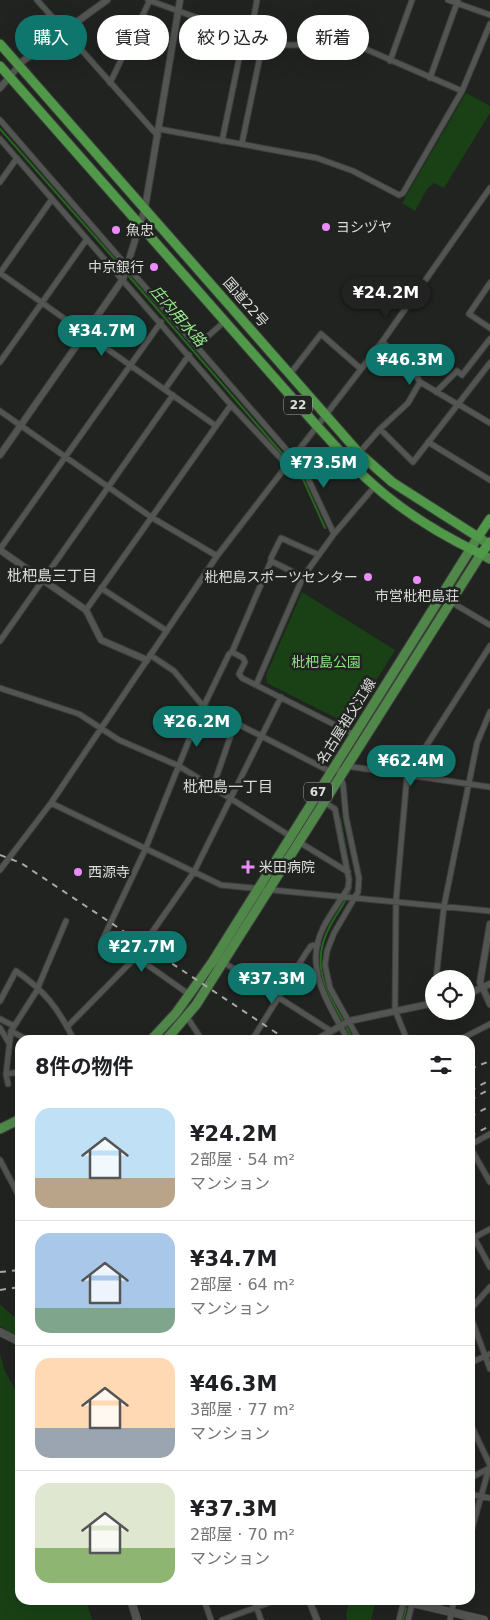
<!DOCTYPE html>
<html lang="ja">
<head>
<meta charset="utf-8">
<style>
	body { margin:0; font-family:"DejaVu Sans","Noto Sans JP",sans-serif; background:#f2f2f2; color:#202124; height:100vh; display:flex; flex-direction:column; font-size:19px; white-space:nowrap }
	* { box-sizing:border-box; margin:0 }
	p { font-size:16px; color:#757577 }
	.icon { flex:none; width:28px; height:28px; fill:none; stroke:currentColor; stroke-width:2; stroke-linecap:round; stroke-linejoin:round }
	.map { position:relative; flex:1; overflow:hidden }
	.sheet { position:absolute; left:15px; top:1035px; width:460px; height:570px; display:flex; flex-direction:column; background:#fff; border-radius:15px; box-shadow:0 5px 20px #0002 }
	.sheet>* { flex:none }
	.hud { position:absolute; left:15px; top:15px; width:460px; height:45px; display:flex; gap:10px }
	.tools { position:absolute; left:425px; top:970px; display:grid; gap:10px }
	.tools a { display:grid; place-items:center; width:50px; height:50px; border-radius:50%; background:#fff; box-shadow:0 5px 20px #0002; font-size:25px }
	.price { position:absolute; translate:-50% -42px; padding:0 11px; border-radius:18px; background:#0f766e; color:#fff; font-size:16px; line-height:32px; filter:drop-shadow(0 1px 2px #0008) }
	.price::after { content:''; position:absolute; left:50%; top:30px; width:15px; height:11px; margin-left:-8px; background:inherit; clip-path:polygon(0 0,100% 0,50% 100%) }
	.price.current { background:#222; color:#fff }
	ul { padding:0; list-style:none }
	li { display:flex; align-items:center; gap:15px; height:125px; padding:0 20px }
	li+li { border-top:1px solid #e0e0e0 }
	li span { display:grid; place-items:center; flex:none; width:140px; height:100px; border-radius:15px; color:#555 }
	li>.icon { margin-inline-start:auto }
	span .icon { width:60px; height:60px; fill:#fffc; stroke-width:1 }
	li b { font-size:21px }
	h2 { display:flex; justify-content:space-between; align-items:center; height:60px; padding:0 20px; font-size:21px }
	.tag { padding:0 18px; border-radius:22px; background:#fff; box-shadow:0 5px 20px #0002; font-size:18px; line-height:45px }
	.tag.current { background:#0f766e; color:#fff }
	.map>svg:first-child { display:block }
	.green { fill:#194115 }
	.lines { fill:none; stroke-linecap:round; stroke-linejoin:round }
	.stream { stroke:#266720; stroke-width:2 }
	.minor-casing { stroke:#3c3e3c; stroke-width:7 }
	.tertiary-casing { stroke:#3c3e3c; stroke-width:8 }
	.secondary-casing { stroke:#3c3e3c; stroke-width:9 }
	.primary-casing { stroke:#3c3e3c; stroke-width:11 }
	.trunk-casing { stroke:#3c3e3c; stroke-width:11 }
	.minor { stroke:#525551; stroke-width:5 }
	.tertiary { stroke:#525551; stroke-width:6 }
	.secondary { stroke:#525551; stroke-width:8 }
	.primary { stroke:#50884a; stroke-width:9 }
	.trunk { stroke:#509948; stroke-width:9 }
	.rail { stroke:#a7a9a7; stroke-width:2; stroke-dasharray:6 6; stroke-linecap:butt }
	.poi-dot { fill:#ec8cfb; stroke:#202320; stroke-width:2 }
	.labels { text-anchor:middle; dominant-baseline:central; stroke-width:5; stroke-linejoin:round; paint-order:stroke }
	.shield { fill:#202320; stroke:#a4a6a4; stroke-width:1 }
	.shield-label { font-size:12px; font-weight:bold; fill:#dcdedc }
	.poi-label { font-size:14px; fill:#dcdedc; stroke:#202320; text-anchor:start }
	.street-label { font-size:14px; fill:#dcdedc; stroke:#202320 }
	.park-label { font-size:14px; fill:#8be182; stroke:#202320 }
	.water-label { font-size:15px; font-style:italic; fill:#95eb8c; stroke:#202320 }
	.neighbourhood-label { font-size:15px; fill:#dcdedc; stroke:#202320 }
</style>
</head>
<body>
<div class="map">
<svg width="490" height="1620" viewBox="0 0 490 1620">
	<rect width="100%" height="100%" fill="#202320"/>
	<path class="green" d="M 318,15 L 328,18 L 346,32 L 329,45 L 314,42 Z
		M 466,93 L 490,106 L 490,113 L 444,188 L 434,183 L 427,189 L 415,211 L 402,203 Z
		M 302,592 L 395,650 L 350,723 L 346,723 L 267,683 L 266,675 Z
		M 0,1304 L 20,1322 L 20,1328 L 15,1329 L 20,1330 L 20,1339 L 0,1326 Z
		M 0,1353 L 4,1369 L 20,1399 L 20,1600 L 86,1600 L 92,1620 L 0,1620 Z
		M 349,1600 L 376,1601 L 371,1620 L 347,1620 L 346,1615 Z"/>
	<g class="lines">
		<path class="stream" d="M 0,129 L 124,270
			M 127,274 L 291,464 L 302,477 L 325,528
			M 334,747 L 333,735 L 336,728
			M 340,819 L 351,880
			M 351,887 C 347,902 335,915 329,928 C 306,972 335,1002 353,1040
			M 403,1620 L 406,1608"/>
		<defs>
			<path id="minor" d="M 37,0 L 158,136
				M 148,0 L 272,45 L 315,45 L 332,49 L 354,44 L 462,91
				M 448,0 L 490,15
				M 250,37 L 257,0
				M 390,61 L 412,0
				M 430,78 L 458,0
				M 110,83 L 149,2
				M 0,120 L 304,470 L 334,534
				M 159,129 L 317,158 L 353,171 L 399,195 L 403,193 L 462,91 L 490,24
				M 0,139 L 231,405 L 286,464
				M 222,141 L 244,35
				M 242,143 L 263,42
				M 0,182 L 17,158
				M 0,273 L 216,426
				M 0,273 L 52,199
				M 490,283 L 469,314 L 490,328
				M 382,342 L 410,366 L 420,382 L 457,404
				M 197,346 L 225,321
				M 0,362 L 87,239
				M 290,374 L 321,334 L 361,369
				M 165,389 L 189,355
				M 436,392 L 457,371 L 462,375 L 490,339
				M 458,404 L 490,423
				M 0,411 L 151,517 L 217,556
				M 380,429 L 413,462 L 490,363
				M 428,442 L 490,480
				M 359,453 L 380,429 L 408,403 L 420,382
				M 0,549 L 161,322
				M 271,561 L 271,558 L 281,538 L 319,555
				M 101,588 L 167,631
				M 451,602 L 490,625
				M 86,610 L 231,405
				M 0,641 L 173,395
				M 232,652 L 243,658 L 245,662 L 239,674 L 242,678 L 355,735
				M 150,655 L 174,671 L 203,706 L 331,772
				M 256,685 L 303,577 L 334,534 L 375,486
				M 0,688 L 79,714 L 119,740 L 179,766 L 290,836
				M 336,764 L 343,784 L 346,817 L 359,878 L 358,892 L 334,933 L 327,951 L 325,965 L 330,988 L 359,1040
				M 346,766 L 490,787
				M 213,787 L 235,723
				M 324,802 L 335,809 L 349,880 L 348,888 C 340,901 330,914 323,928 C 303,969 329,1004 348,1040
				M 51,803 L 221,885 L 490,911
				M 299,842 L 348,872
				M 0,870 L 51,803 L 217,556 L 382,342 L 490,188
				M 105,935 L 190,995
				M 102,941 L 145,850 L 197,720 L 229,654 L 232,652 L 271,561 L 303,577
				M 223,962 L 331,1031
				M 436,979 L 444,906 L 477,743 L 490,712
				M 0,1001 L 16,971 C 45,991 58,1008 74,1040
				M 433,1003 L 434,994
				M 187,1017 L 202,1040
				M 0,1019 L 14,1026
				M 67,1027 L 132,961 L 194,872 L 281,697
				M 0,1028 L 9,1043
				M 11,1031 L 28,1040
				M 252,1040 L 306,953 L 311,946 L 318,944
				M 407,1040 L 395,1010 L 396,901 L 407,776 L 490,646
				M 459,1040 L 490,1024
				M 6,1074 L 20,1072
				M 8,1084 L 6,1074 L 11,1031 L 36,992 L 66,921
				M 470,1145 L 490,1134
				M 470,1147 L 490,1182
				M 0,1160 L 20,1198
				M 470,1230 L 490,1267
				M 470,1240 L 490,1229
				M 470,1310 L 490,1287
				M 470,1315 L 490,1369
				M 470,1363 L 490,1354
				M 470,1423 L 490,1465
				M 470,1478 L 490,1468
				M 470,1494 L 490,1498
				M 470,1536 L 489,1468
				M 204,1600 L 211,1620
				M 254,1600 L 261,1620
				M 222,1620 L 276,1600
				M 399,1620 L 404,1600
				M 408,1620 L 413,1600
				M 450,1620 L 454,1600"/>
			<path id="tertiary" d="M 0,88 L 23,61 L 107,0
				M 0,455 L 123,279 L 145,208 L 180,0
				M 0,550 L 86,610 L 101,640 L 147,660
				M 490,924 L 480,982 L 490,1004
				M 466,995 L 490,984
				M 316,1040 L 349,1021 L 434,1003
				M 309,1600 L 317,1620"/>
			<path id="secondary" d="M 0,1332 L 20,1342
				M 131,1600 L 137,1620
				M 400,1600 L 484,1620"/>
			<path id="primary" d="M 151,1040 L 176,1013 L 213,961 L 478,537 L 490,545
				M 166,1040 L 196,1005 L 481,554 L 490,559
				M 0,1129 L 20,1119"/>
			<path id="trunk" d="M 0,44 L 359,453 L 392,482 L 478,537 L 490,519
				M 0,66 L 317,426 C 333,443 349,462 367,479 C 399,509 441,535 481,554 L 490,542"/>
		</defs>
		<use href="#minor" class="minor-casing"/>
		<use href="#tertiary" class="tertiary-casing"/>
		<use href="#secondary" class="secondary-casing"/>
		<use href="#primary" class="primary-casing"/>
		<use href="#trunk" class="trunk-casing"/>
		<use href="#minor" class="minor"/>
		<use href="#tertiary" class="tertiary"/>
		<use href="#secondary" class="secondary"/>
		<use href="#primary" class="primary"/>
		<use href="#trunk" class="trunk"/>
		<path class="rail" d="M 0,855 L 21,863 L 287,1040
			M 470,1069 L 490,1061
			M 470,1091 L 490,1080
			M 470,1100 L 490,1089
			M 470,1117 L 490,1106
			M 470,1136 L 490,1126
			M 0,1272 L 20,1270
			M 0,1290 L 20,1287"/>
	</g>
	<g class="poi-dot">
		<circle cx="326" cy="227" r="5"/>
		<circle cx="116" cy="230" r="5"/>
		<circle cx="154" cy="267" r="5"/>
		<circle cx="368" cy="577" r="5"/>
		<circle cx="417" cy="580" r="5"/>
		<path d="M245.5 859.5h5v5h5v5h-5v5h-5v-5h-5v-5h5z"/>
		<circle cx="78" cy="872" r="5"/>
	</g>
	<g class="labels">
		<g class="shield">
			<rect x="284" y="395.5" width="28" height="19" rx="4"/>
			<rect x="304" y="782.5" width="28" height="19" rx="4"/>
		</g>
		<g class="shield-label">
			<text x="298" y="405">22</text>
			<text x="318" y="792">67</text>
		</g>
		<g class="poi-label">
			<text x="336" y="227">ヨシヅヤ</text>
			<text x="126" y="230">魚忠</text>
			<text x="144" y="267" text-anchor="end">中京銀行</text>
			<text x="358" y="577" text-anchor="end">枇杷島スポーツセンター</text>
			<text x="417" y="596" text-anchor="middle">市営枇杷島荘</text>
			<text x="259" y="867">米田病院</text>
			<text x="88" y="872">西源寺</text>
		</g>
		<g class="street-label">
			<text transform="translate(246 302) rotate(49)">国道22号</text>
			<text transform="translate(346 721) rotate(-58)">名古屋祖父江線</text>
		</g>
		<g class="park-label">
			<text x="326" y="662">枇杷島公園</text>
		</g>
		<g class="water-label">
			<text transform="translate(178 316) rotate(49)">庄内用水路</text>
		</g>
		<g class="neighbourhood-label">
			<text x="52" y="576">枇杷島三丁目</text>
			<text x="228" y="787">枇杷島一丁目</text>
		</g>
	</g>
</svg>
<div class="tools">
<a><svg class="icon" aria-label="locate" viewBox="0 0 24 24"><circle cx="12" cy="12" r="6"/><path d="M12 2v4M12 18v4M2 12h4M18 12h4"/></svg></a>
</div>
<b class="price current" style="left:386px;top:319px">¥24.2M</b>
<b class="price" style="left:102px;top:357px">¥34.7M</b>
<b class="price" style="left:410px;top:386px">¥46.3M</b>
<b class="price" style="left:324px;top:489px">¥73.5M</b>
<b class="price" style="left:197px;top:748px">¥26.2M</b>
<b class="price" style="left:411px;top:787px">¥62.4M</b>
<b class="price" style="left:142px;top:973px">¥27.7M</b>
<b class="price" style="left:272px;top:1005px">¥37.3M</b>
<div class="hud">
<a class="tag current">購入</a>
<a class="tag">賃貸</a>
<a class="tag">絞り込み</a>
<a class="tag">新着</a>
</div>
<section class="sheet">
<h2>8件の物件<svg class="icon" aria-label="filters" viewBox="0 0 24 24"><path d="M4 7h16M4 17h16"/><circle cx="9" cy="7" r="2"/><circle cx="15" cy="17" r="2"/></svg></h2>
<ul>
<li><span style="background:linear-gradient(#bfe0f5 70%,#b9a48a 0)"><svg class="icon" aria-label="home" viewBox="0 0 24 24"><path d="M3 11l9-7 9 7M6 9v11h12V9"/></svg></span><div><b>¥24.2M</b><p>2部屋 · 54 m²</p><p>マンション</p></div></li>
<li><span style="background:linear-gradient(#a9c7e8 75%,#7fa58c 0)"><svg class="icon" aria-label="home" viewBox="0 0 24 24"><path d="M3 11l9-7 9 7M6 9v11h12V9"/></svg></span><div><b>¥34.7M</b><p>2部屋 · 64 m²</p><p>マンション</p></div></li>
<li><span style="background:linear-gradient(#ffd9b3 70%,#9aa5b1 0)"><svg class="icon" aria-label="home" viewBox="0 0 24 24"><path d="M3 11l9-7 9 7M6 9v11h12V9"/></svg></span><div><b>¥46.3M</b><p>3部屋 · 77 m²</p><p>マンション</p></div></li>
<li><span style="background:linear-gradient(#dfe7d0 65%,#8fb573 0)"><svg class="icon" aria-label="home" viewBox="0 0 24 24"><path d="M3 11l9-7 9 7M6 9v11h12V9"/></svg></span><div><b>¥37.3M</b><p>2部屋 · 70 m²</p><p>マンション</p></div></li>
</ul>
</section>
</div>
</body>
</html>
